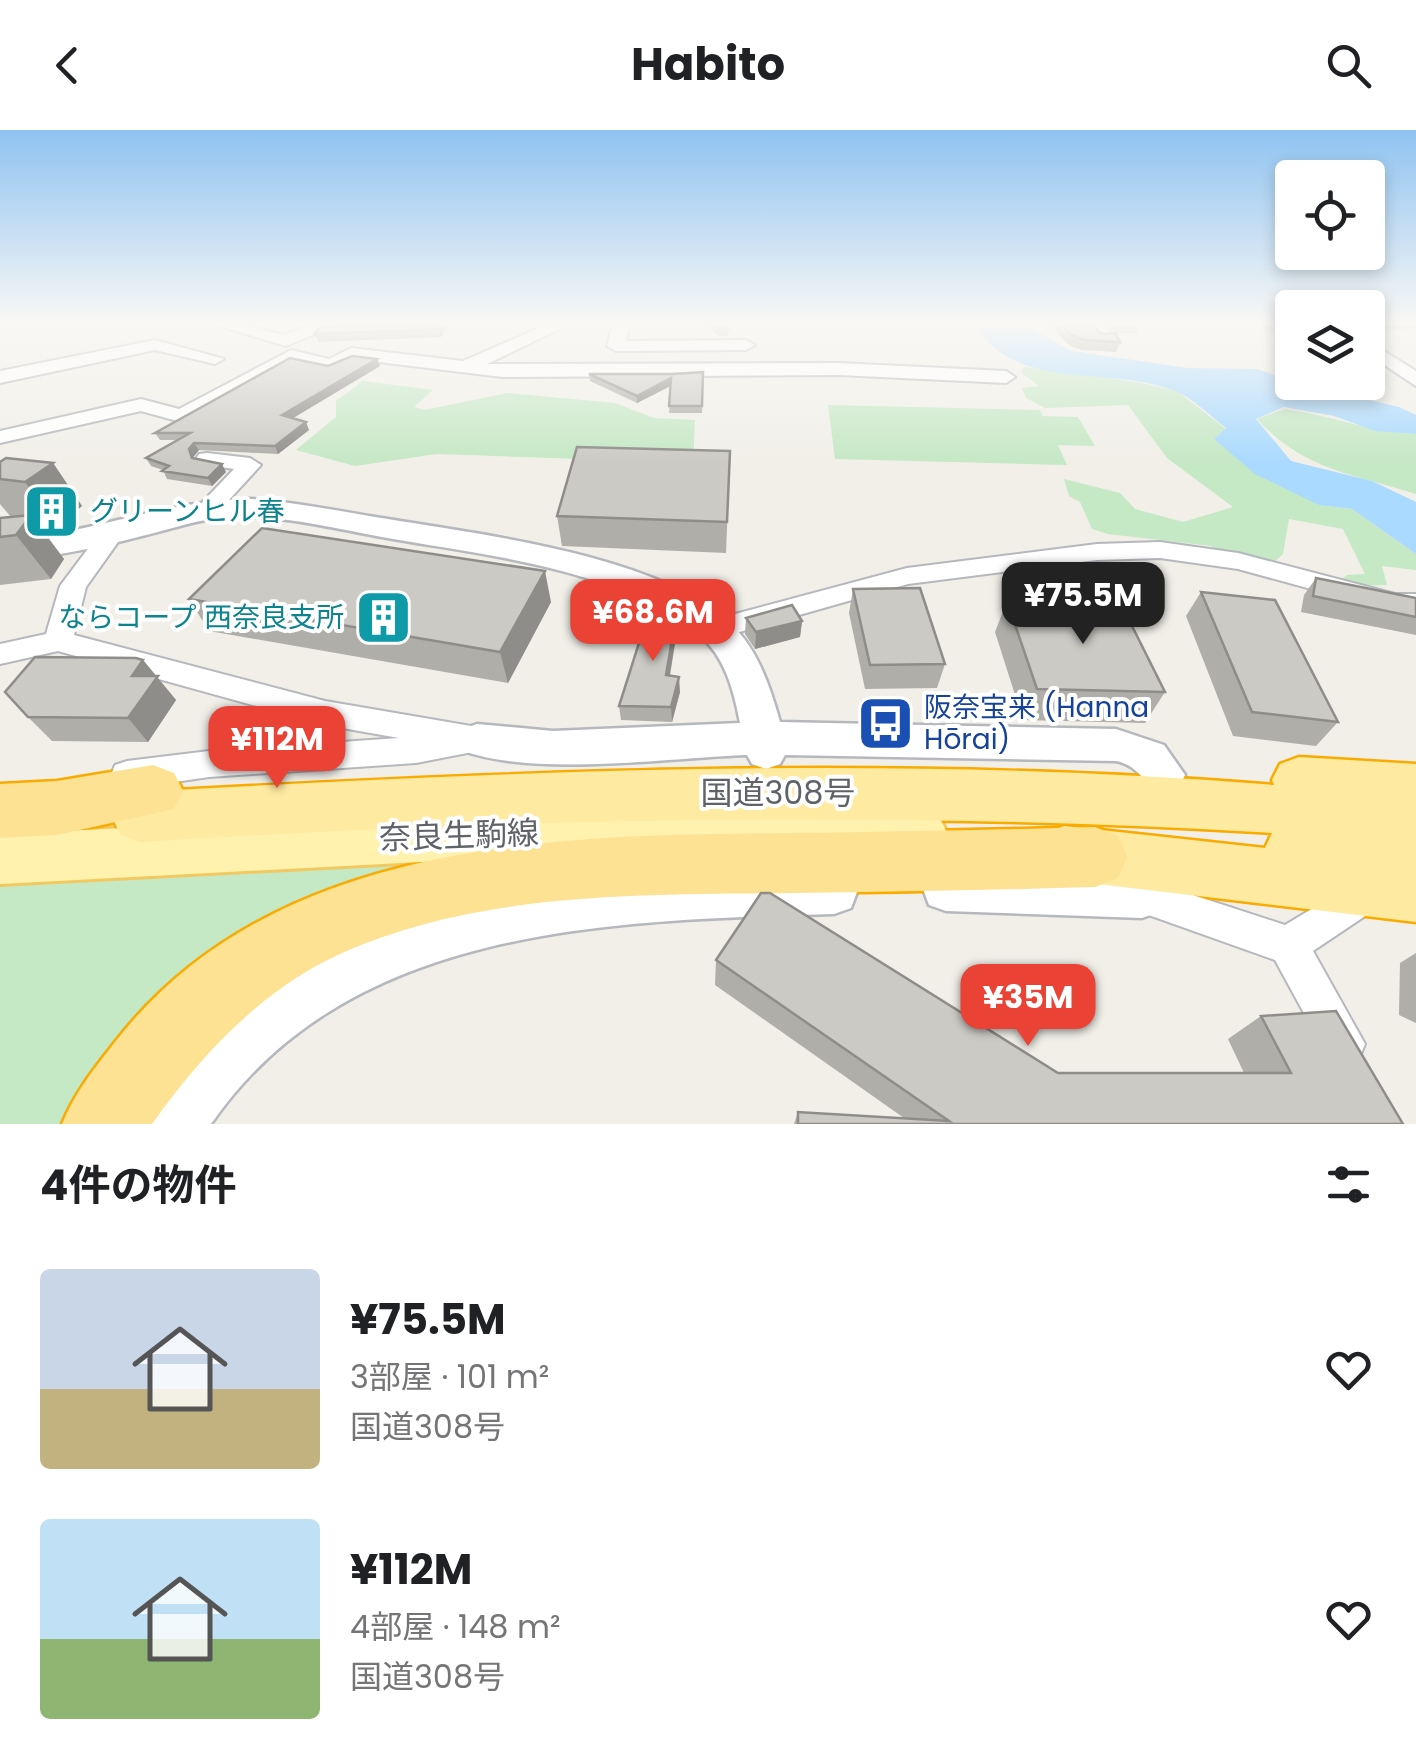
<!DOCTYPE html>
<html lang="ja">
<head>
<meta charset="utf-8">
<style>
	body { margin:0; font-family:Poppins,"Noto Sans JP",sans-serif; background:#f2f2f2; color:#202124; height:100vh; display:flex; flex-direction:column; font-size:38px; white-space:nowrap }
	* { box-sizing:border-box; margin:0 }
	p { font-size:32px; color:#757577 }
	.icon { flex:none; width:55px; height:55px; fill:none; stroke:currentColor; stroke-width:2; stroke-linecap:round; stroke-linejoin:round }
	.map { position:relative; height:994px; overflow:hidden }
	.side { display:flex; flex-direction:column; background:#fff; flex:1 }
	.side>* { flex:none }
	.buttons { position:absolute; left:1275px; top:30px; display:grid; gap:20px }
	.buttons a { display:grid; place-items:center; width:110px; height:110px; border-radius:10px; background:#fff; box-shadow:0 5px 15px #0003; font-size:50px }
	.price { position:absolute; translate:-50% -85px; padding:0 22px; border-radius:20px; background:#ea4335; color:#fff; font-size:32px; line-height:65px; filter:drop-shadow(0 2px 5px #0008) }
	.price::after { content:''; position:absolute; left:50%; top:60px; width:30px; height:22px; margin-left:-15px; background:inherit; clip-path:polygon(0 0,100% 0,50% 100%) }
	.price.current { background:#222; color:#fff }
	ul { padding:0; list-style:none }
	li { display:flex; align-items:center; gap:30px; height:250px; padding:0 40px }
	li span { display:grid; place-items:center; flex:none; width:280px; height:200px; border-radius:10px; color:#555 }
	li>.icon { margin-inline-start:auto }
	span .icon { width:120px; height:120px; fill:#fffc; stroke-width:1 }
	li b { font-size:42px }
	h2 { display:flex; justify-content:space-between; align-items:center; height:120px; padding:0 40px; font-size:42px }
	header { display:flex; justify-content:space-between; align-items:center; height:130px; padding:0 40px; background:#fff; font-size:45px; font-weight:700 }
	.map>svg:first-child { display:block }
	.green { fill:#c5e8c5 }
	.water { fill:#aadaff }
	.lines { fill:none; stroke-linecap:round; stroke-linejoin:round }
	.minor-casing { stroke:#b5b8bc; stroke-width:4 }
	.tertiary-casing { stroke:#b5b8bc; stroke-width:5 }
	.primary-casing { stroke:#f2c960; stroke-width:6 }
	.trunk-casing { stroke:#f9ab00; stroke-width:5 }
	.motorway-casing { stroke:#f9ab00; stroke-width:5 }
	.minor { fill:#fff; fill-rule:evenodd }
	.tertiary { fill:#fff; fill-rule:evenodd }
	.primary { fill:#fff2af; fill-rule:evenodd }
	.trunk { fill:#feeaa1; fill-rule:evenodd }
	.motorway { fill:#fde293; fill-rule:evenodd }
	.wall { fill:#afaea9 }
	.shaded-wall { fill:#8f8d8a }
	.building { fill:#cccac5; stroke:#8f8d8a; stroke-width:2.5 }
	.labels { text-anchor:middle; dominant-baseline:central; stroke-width:8; stroke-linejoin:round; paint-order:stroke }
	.culture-label { font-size:28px; fill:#0d838f; stroke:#fff; text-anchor:start }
	.transit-label { font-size:28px; fill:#164399; stroke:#fff; text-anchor:start }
	.near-street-label { font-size:32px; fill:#5f6368; stroke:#fff }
</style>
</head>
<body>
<header><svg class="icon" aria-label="back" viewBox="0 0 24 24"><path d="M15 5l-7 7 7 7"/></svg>Habito<svg class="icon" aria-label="search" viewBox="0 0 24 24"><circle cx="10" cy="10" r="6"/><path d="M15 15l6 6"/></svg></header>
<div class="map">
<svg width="1416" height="994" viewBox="0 0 1416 994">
	<rect width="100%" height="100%" fill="#f1efe8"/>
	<path class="green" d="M 1024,237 L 1137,252 L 1177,261 L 1226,299 L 1214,309 L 1319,375 L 1352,379 L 1416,424 L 1416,440 L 1382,436 L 1387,455 L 1349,456 L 1339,451 L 1347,445 L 1365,444 L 1343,399 L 1289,389 L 1283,424 L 1274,432 L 1220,423 L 1211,416 L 1108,404 L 1092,399 L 1080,372 L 1069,366 L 1064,349 L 1120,363 L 1135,379 L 1183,392 L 1233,377 L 1167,328 L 1128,275 L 1045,278 L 1026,268 L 1022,258 L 1039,256 L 1022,243 Z
		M 363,251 L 433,260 L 414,277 L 425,280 L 507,263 L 615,273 L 654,288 L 695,290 L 693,333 L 437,324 L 355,336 L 296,320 L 336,287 L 336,271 Z
		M 828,275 L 1040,280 L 1043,286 L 1078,287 L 1095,316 L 1058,315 L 1067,335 L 835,329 Z
		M 1284,279 C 1330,285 1369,302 1416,304 L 1416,364 C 1352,343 1305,341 1257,289 Z
		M 419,727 L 443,737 L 84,994 L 0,994 L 0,752 Z"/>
	<path class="water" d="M 975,194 L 1023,194 L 1071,221 L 1188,238 L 1258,239 L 1292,252 L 1399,277 L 1416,285 L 1416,304 L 1375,301 L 1334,286 L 1284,277 L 1256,289 L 1291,331 L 1372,351 L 1416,372 L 1416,424 L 1352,379 L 1319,375 L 1255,344 L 1214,309 L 1226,298 C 1210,286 1193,268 1175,261 C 1111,235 1013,263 975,194 Z"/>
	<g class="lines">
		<defs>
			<path id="minor" d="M 212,194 L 239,194 L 284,205 L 310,194 L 364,194 L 356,199 L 322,201 L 286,216 Z
				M 548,194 L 570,194 L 487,234 L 839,233 L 1006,241 L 1015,247 L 1006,253 L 839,245 L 502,247 L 354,229 L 332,240 L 293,231 L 188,290 L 181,292 L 141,281 L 0,313 L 0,301 L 141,269 L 179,279 L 291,220 L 329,229 L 351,218 L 463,231 Z
				M 613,194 L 629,194 L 626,211 L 746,210 L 755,215 L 746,220 L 616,221 L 607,216 Z
				M 1086,194 L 1103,194 L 1115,208 L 1100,212 Z
				M 155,210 L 224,229 L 215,234 L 155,220 L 0,253 L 0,241 Z
				M 1368,211 L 1416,241 L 1416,256 L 1368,224 Z
				M 207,323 L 250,328 L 261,335 L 215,385 L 207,387 L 195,380 L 234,339 L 199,334 L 196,329 L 199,324 Z
				M 111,397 L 123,405 L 86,457 L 74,505 L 325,571 L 477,597 L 488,601 L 493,610 L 488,619 L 416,633 L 209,647 L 127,659 L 115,655 L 111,645 L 115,635 L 127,631 L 209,621 L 399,608 L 325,595 L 58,521 L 0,534 L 0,514 L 46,504 L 60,456 L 102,400 Z
				M 1160,412 L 1238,423 L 1395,464 L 1416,464 L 1416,482 L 1395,482 L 1238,439 L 1160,428 L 1097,430 L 908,454 L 715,509 L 705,506 L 701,499 L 705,492 L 907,438 L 1097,414 Z
				M 1137,735 L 1150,740 L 1156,753 L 1285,795 L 1367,746 L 1380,752 L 1385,764 L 1380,776 L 1313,821 L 1365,914 L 1359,929 L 1344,935 L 1329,929 L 1275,830 L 1129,778 L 1119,752 L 1124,740 Z"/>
			<path id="tertiary" d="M 252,369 C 298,372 342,382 388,389 C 484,405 654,425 728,491 C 757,517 770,556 780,592 L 1116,599 L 1164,615 L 1185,645 L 1179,657 C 1143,670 1148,637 1116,631 L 785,625 L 780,634 L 766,639 L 752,634 L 747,625 C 666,628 539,647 463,621 L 457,610 L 463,599 L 477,594 L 553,601 L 740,593 C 734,561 725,526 699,505 C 614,436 486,426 382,407 C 332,398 282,385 231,387 C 201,388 172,399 142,406 C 95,418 49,428 0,431 L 0,411 C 85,406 167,369 252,369 Z
				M 946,737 L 1142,744 L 1159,750 L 1166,766 L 1159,782 L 1142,788 L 946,781 L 929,775 L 923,759 L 929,743 Z
				M 834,740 L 851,746 L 857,762 L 851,778 L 834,784 C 614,791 350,793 211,994 L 148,994 C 165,954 195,921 227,893 C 393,749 626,745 834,740 Z"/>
			<path id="primary" d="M 919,677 L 938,684 L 946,701 L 938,718 L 919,725 L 459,730 L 0,754 L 0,704 L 459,682 Z"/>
			<path id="trunk" d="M 1299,627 L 1416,634 L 1416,792 L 1064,750 L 1043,742 L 1035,723 L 1043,704 L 1064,696 L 1265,718 L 1272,703 L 1257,702 C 883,680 513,689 140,712 L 120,704 L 112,687 L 120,670 L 140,662 C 517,641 897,624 1274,655 L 1272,650 L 1280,634 Z"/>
			<path id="motorway" d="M 153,635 L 174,643 L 183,661 L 174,679 L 57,705 L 0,708 L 0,654 L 57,651 Z
				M 1095,697 L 1118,706 L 1127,727 L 1118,748 L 1095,757 C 994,760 892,762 791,763 C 642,765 481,761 342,823 C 262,859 202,924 152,994 L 62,994 C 75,962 94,939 115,912 C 274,708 556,705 792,703 C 893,702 994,700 1095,697 Z"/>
		</defs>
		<use href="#minor" class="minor-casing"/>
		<use href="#tertiary" class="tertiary-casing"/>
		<use href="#primary" class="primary-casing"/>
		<use href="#trunk" class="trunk-casing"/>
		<use href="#motorway" class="motorway-casing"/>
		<use href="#minor" class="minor"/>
		<use href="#tertiary" class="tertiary"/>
		<use href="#primary" class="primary"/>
		<use href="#trunk" class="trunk"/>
		<use href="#motorway" class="motorway"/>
	</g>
	<path class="wall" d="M 448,194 L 441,207 L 318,212 L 315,204 Z
		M 704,194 L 725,194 L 728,199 L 728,206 L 720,206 Z
		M 1035,194 L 1092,194 L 1101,204 L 1120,212 L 1116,222 L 1082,220 L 1070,216 L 1051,196 Z
		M 1107,194 L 1139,194 L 1136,203 L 1116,203 Z
		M 1265,194 L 1292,194 L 1292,200 L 1265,201 Z
		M 1368,194 L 1416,194 L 1416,199 L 1368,200 Z
		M 377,229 L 380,236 L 292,288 L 309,300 L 278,324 L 199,320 L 193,328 L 226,342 L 212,356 L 167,349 L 163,340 L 151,336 L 146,328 L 177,310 L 160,310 L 155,303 L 328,236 Z
		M 703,242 L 702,283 L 669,283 L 671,256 L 637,273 L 590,251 L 589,244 L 672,244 Z
		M 730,321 L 726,423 L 562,416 L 557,386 Z
		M 0,332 L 53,333 L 82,376 L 57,396 L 37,393 L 64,429 L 51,449 L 0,455 L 0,388 L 11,387 L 0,374 Z
		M 1316,448 L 1416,468 L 1416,505 L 1301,482 L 1304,465 Z
		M 853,459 L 945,534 L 937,558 L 865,559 L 849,483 Z
		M 1201,462 L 1338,592 L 1316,616 L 1233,606 L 1186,486 Z
		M 189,469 L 551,472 L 508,553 L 209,501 Z
		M 1007,471 L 1165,562 L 1145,593 L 1023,590 L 995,502 Z
		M 677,480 L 678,495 L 670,546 L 680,562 L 672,592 L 621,590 L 619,576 Z
		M 746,488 L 802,491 L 800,507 L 755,519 L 745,504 Z
		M 143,530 L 176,570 L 148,612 L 52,611 L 28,587 Z
		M 1416,823 L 1416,893 L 1399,885 L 1400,833 Z
		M 716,830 L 1058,943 L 1244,943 L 1228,909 L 1261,886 L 1403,994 L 794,994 L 798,982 L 904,988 L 715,855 Z"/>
	<path class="shaded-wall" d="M 442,194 L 448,194 L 441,207 L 439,199 Z
		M 377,229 L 380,236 L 285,293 L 282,285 Z
		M 671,248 L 672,255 L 637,273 L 637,266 Z
		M 306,292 L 309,300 L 278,324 L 275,316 Z
		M 194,313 L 199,320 L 193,327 L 196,336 L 189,319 Z
		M 53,333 L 82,376 L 57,396 L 25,352 Z
		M 222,334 L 226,342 L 212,356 L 208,348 Z
		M 31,385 L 64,429 L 51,449 L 16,405 Z
		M 545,441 L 551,472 L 508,553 L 500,522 Z
		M 677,480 L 678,495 L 667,560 L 666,545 Z
		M 802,491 L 800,507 L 755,519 L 756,502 Z
		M 143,530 L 176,570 L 148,612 L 128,588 L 132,546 Z
		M 679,547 L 680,562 L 672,592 L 671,577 Z"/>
	<path class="building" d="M 355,194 L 442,194 L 439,199 L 315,204 L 320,197 Z
		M 713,194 L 725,194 L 728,199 L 720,199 Z
		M 1061,194 L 1092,194 L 1101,204 L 1115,203 L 1120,212 L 1085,210 L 1073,206 Z
		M 352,226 L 377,229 L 282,285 L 306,292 L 275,316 L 194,313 L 189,319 L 192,328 L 222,334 L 208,348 L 162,341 L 169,336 L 146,328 L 190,303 L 155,303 L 290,228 L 328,236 Z
		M 703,242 L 702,276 L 669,276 L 671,248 L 637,266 L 589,244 L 672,244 Z
		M 577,317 L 730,321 L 727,392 L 557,386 Z
		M 6,328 L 53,333 L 25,352 L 0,349 L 0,332 Z
		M 31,385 L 16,405 L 0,407 L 0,388 Z
		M 262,398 L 545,441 L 500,522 L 189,469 Z
		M 1316,448 L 1416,468 L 1416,487 L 1313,466 Z
		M 920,458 L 945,534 L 870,535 L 853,459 Z
		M 1201,462 L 1275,470 L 1338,592 L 1252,582 Z
		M 1007,471 L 1121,474 L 1165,562 L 1037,559 Z
		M 792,475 L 802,491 L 756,502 L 746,488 Z
		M 650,478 L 677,480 L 666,545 L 679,547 L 671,577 L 619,576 Z
		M 35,527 L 136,528 L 143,530 L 132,546 L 158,546 L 128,588 L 28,587 L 5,562 Z
		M 761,763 L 770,763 L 1058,943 L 1291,943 L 1261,886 L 1336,881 L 1403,994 L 798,994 L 798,982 L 949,991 L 716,830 Z"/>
	<linearGradient id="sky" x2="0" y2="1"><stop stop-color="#8fc3f1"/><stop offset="0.58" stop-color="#f9f8f5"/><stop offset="1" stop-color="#f9f8f5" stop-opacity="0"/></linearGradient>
	<rect width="1416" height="333" fill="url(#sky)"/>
	<defs>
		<symbol id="building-square" viewBox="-11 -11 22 22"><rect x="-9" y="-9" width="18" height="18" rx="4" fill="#0f9aa8" stroke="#fff"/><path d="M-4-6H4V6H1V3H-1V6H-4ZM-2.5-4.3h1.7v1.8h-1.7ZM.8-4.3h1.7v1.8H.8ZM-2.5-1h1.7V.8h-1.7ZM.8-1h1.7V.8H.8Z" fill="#fff"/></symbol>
		<symbol id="bus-square" viewBox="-11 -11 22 22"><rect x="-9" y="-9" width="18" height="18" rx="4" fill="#1a4fb4" stroke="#fff"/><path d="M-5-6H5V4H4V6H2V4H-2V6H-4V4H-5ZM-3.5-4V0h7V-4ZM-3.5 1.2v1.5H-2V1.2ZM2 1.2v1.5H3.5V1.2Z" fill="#fff"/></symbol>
	</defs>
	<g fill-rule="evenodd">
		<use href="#building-square" x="20" y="350" width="63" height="63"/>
		<use href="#building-square" x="352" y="456" width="63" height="63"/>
		<use href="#bus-square" x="854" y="562" width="63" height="63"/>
	</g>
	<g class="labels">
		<g class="culture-label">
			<text x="90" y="381">グリーンヒル春</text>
			<text x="344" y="487" text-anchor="end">ならコープ 西奈良支所</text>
		</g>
		<g class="transit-label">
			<text x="924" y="577">阪奈宝来 (Hanna<tspan x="924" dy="32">Hōrai)</tspan></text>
		</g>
		<g class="near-street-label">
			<text x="778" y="662">国道308号</text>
			<text transform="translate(459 705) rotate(-2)">奈良生駒線</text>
		</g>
	</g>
</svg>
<div class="buttons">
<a><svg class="icon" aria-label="locate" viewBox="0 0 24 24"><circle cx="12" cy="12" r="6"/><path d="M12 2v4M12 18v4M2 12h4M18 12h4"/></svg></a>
<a><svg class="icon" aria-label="layers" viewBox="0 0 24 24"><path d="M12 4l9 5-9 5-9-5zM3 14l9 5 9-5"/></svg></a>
</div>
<b class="price current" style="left:1083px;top:517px">¥75.5M</b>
<b class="price" style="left:653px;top:534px">¥68.6M</b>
<b class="price" style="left:277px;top:661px">¥112M</b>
<b class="price" style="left:1028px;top:919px">¥35M</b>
</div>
<section class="side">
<h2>4件の物件<svg class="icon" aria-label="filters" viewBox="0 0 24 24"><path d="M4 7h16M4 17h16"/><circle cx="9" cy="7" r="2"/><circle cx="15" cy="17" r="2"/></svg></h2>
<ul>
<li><span style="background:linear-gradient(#c9d6e8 60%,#c2b280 0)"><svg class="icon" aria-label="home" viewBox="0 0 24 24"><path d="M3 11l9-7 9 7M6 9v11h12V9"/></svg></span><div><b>¥75.5M</b><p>3部屋 · 101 m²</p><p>国道308号</p></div><svg class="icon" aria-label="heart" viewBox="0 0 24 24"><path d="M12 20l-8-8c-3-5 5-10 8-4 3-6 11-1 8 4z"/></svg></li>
<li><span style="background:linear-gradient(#bfe0f5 60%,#8fb573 0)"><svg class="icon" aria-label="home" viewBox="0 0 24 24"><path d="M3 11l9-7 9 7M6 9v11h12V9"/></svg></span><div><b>¥112M</b><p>4部屋 · 148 m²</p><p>国道308号</p></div><svg class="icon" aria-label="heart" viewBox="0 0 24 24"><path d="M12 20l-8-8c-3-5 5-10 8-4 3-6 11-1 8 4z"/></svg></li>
</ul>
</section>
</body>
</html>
